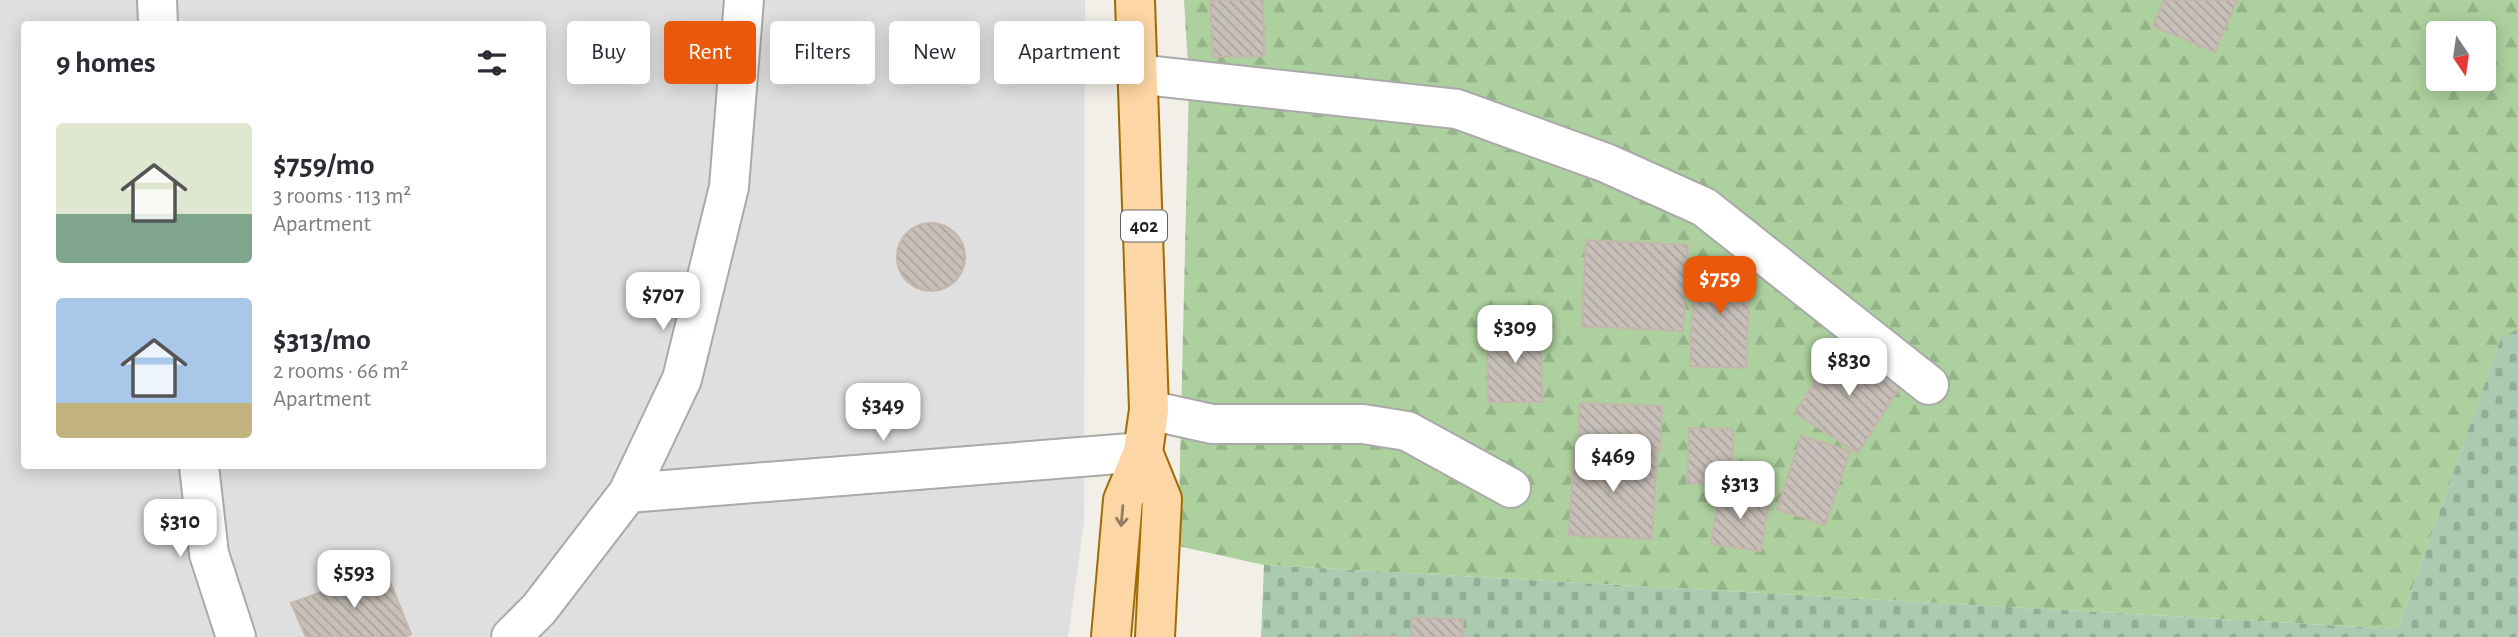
<!DOCTYPE html>
<html lang="en">
<head>
<meta charset="utf-8">
<style>
	body { margin:0; font-family:"Alegreya Sans",sans-serif; background:#f2f2f3; color:#2b2b33; height:100vh; display:flex; flex-direction:column; font-size:26px; white-space:nowrap }
	* { box-sizing:border-box; margin:0 }
	p { font-size:23px; color:#7c7c81 }
	.icon { flex:none; width:38px; height:38px; fill:none; stroke:currentColor; stroke-width:2; stroke-linecap:round; stroke-linejoin:round }
	.map { position:relative; flex:1; overflow:hidden }
	.side { position:absolute; left:21px; top:21px; width:525px; height:448px; display:flex; flex-direction:column; background:#fff; border-radius:7px; box-shadow:0 4px 18px #0003 }
	.side>* { flex:none }
	.hud { position:absolute; left:567px; top:21px; width:665px; height:63px; display:flex; gap:14px }
	.needle { width:46px; rotate:167deg }
	.buttons { position:absolute; left:2426px; top:21px; display:grid; gap:14px }
	.buttons a { display:grid; place-items:center; width:70px; height:70px; border-radius:7px; background:#fff; box-shadow:0 4px 18px #0003; font-size:35px }
	.price { position:absolute; translate:-50% -60px; padding:0 16px; border-radius:14px; background:#fff; color:#222; font-size:23px; line-height:46px; filter:drop-shadow(0 2px 4px #0008) }
	.price::after { content:''; position:absolute; left:50%; top:42px; width:21px; height:16px; margin-left:-10px; background:inherit; clip-path:polygon(0 0,100% 0,50% 100%) }
	.price.selected { background:#ea580c; color:#fff }
	ul { padding:0; list-style:none }
	li { display:flex; align-items:center; gap:21px; height:175px; padding:0 35px }
	li span { display:grid; place-items:center; flex:none; width:196px; height:140px; border-radius:7px; color:#555 }
	li>.icon { margin-inline-start:auto }
	span .icon { width:84px; height:84px; fill:#fffc; stroke-width:1 }
	li b { font-size:30px }
	h2 { display:flex; justify-content:space-between; align-items:center; height:84px; padding:0 35px; font-size:30px }
	.pill { padding:0 24px; border-radius:7px; background:#fff; box-shadow:0 4px 18px #0003; font-size:24px; line-height:63px }
	.pill.selected { background:#ea580c; color:#fff }
	.map>svg:first-child { display:block }
	.residential { fill:#e0dfdf; fill-rule:evenodd }
	.forest { fill:url(#forest-firs); fill-rule:evenodd }
	.cemetery { fill:url(#cemetery-stones) }
	.building { fill:url(#building-back-hatch); stroke:#c4b6ab; stroke-width:2 }
	.lines { fill:none; stroke-linecap:round; stroke-linejoin:round }
	.street-casing { stroke:#a9a9a9; stroke-width:42 }
	.primary-casing { stroke:#a06b00; stroke-width:42 }
	.street { stroke:#fff; stroke-width:38 }
	.primary { stroke:#fcd6a4; stroke-width:38 }
	.oneway { stroke:#8f7c63 }
	.labels { text-anchor:middle; dominant-baseline:central; stroke-width:6; stroke-linejoin:round; paint-order:stroke }
	.shield { fill:#fff; stroke:#646464; stroke-width:2 }
	.shield-label { font-size:19px; font-weight:bold; fill:#222 }
</style>
</head>
<body>
<div class="map">
<svg width="2518" height="637" viewBox="0 0 2518 637">
	<defs>
		<pattern id="forest-firs" width="22" height="20" patternUnits="userSpaceOnUse" patternTransform="scale(1.75)"><rect width="22" height="20" fill="#add19e"/><path d="M5 1l3.5 6h-7zM16 11l3.5 6h-7z" fill="#95b388"/></pattern>
		<pattern id="cemetery-stones" width="16" height="16" patternUnits="userSpaceOnUse" patternTransform="scale(1.75)"><rect width="16" height="16" fill="#aacbaf"/><path d="M2 7V4a2 2 0 0 1 4 0v3zM10 15v-3a2 2 0 0 1 4 0v3z" fill="#92ae96"/></pattern>
		<pattern id="building-back-hatch" width="6" height="6" patternUnits="userSpaceOnUse" patternTransform="scale(1.75)"><rect width="6" height="6" fill="#c7bfb8"/><path d="M-1 5l2 2M0 0l6 6M5-1l2 2" fill="none" stroke="#aba49e"/></pattern>
	</defs>
	<rect width="100%" height="100%" fill="#f2efe9"/>
	<path class="residential" d="M 0,0 L 1085,0 L 1084,523 L 1068,637 L 0,637 ZM 24,24 L 542,24 L 542,466 L 24,466 Z"/>
	<path class="forest" d="M 1184,0 L 2518,0 L 2518,329 L 2501,339 L 2398,629 L 1264,565 L 1178,546 L 1189,81 ZM 2438,33 L 2483,33 L 2483,79 L 2438,79 Z"/>
	<path class="cemetery" d="M 2518,329 L 2518,637 L 1261,637 L 1264,565 L 2398,629 L 2501,338 Z"/>
	<path class="building" d="M 1210,0 L 1263,0 L 1264,56 L 1213,57 Z
		M 2164,0 L 2237,0 L 2215,52 L 2153,26 Z
		M897 257a34 34 0 1 1 68 0a34 34 0 1 1-68 0Z
		M 1586,240 L 1688,245 L 1683,331 L 1582,326 Z
		M 1694,264 L 1750,266 L 1746,368 L 1690,366 Z
		M 1541,328 L 1542,402 L 1488,402 L 1487,329 Z
		M 1839,343 L 1903,382 L 1858,453 L 1795,413 Z
		M 1580,403 L 1662,406 L 1660,450 L 1578,447 Z
		M 1689,428 L 1733,429 L 1732,485 L 1687,483 Z
		M 1801,436 L 1850,451 L 1825,525 L 1777,509 Z
		M 1574,448 L 1657,453 L 1652,539 L 1569,535 Z
		M 1719,491 L 1769,498 L 1761,551 L 1711,544 Z
		M 385,569 L 411,634 L 406,637 L 306,637 L 291,603 Z
		M 1412,618 L 1463,619 L 1462,637 L 1411,637 Z
		M 1353,636 L 1396,636 L 1396,637 L 1352,637 Z"/>
	<g class="lines">
		<defs>
			<path id="street" d="M 157,0 L 158,24
				M 1136,74 L 1457,109 L 1606,163 L 1704,207 L 1929,385
				M 1149,410 L 1212,424 L 1363,424 L 1407,431 L 1511,488
				M 199,466 L 209,554 L 236,637
				M 628,493 L 1143,452
				M 511,637 L 539,609 L 628,493 L 682,379 L 729,187 L 744,0"/>
			<path id="primary" d="M 1143,452 L 1162,499 L 1155,637
				M 1111,637 L 1123,500 L 1143,452 L 1149,410 L 1135,0"/>
		</defs>
		<use href="#street" class="street-casing"/>
		<use href="#primary" class="primary-casing"/>
		<use href="#street" class="street"/>
		<use href="#primary" class="primary"/>
	</g>
	<defs><path id="oneway-shaft" d="M-6 0H5M1.5-3L5.5 0L1.5 3" fill="none" stroke-width="1.6" stroke-linecap="round" stroke-linejoin="round" transform="scale(1.75)"/></defs>
	<use class="oneway" href="#oneway-shaft" transform="translate(1122 516) rotate(95)"/>
	<g class="labels">
		<rect class="shield" x="1121" y="210.5" width="46" height="31" rx="5"/>
		<g class="shield-label">
			<text x="1144" y="226">402</text>
		</g>
	</g>
</svg>
<div class="buttons">
<a><svg class="needle" viewBox="-14 -14 28 28"><path d="M0-13l5 13h-10z" fill="#e53935"/><path d="M0 13l5-13h-10z" fill="#7c7c81"/></svg></a>
</div>
<b class="price selected" style="left:1720px;top:316px">$759</b>
<b class="price" style="left:663px;top:332px">$707</b>
<b class="price" style="left:1515px;top:365px">$309</b>
<b class="price" style="left:1849px;top:398px">$830</b>
<b class="price" style="left:883px;top:443px">$349</b>
<b class="price" style="left:1613px;top:494px">$469</b>
<b class="price" style="left:1740px;top:521px">$313</b>
<b class="price" style="left:180px;top:559px">$310</b>
<b class="price" style="left:354px;top:610px">$593</b>
<div class="hud">
<a class="pill">Buy</a>
<a class="pill selected">Rent</a>
<a class="pill">Filters</a>
<a class="pill">New</a>
<a class="pill">Apartment</a>
</div>
<section class="side">
<h2>9 homes<svg class="icon" aria-label="filters" viewBox="0 0 24 24"><path d="M4 7h16M4 17h16"/><circle cx="9" cy="7" r="2"/><circle cx="15" cy="17" r="2"/></svg></h2>
<ul>
<li><span style="background:linear-gradient(#dfe7d0 65%,#7fa58c 0)"><svg class="icon" aria-label="home" viewBox="0 0 24 24"><path d="M3 11l9-7 9 7M6 9v11h12V9"/></svg></span><div><b>$759/mo</b><p>3 rooms · 113 m²</p><p>Apartment</p></div></li>
<li><span style="background:linear-gradient(#a9c7e8 75%,#c2b280 0)"><svg class="icon" aria-label="home" viewBox="0 0 24 24"><path d="M3 11l9-7 9 7M6 9v11h12V9"/></svg></span><div><b>$313/mo</b><p>2 rooms · 66 m²</p><p>Apartment</p></div></li>
</ul>
</section>
</div>
</body>
</html>
